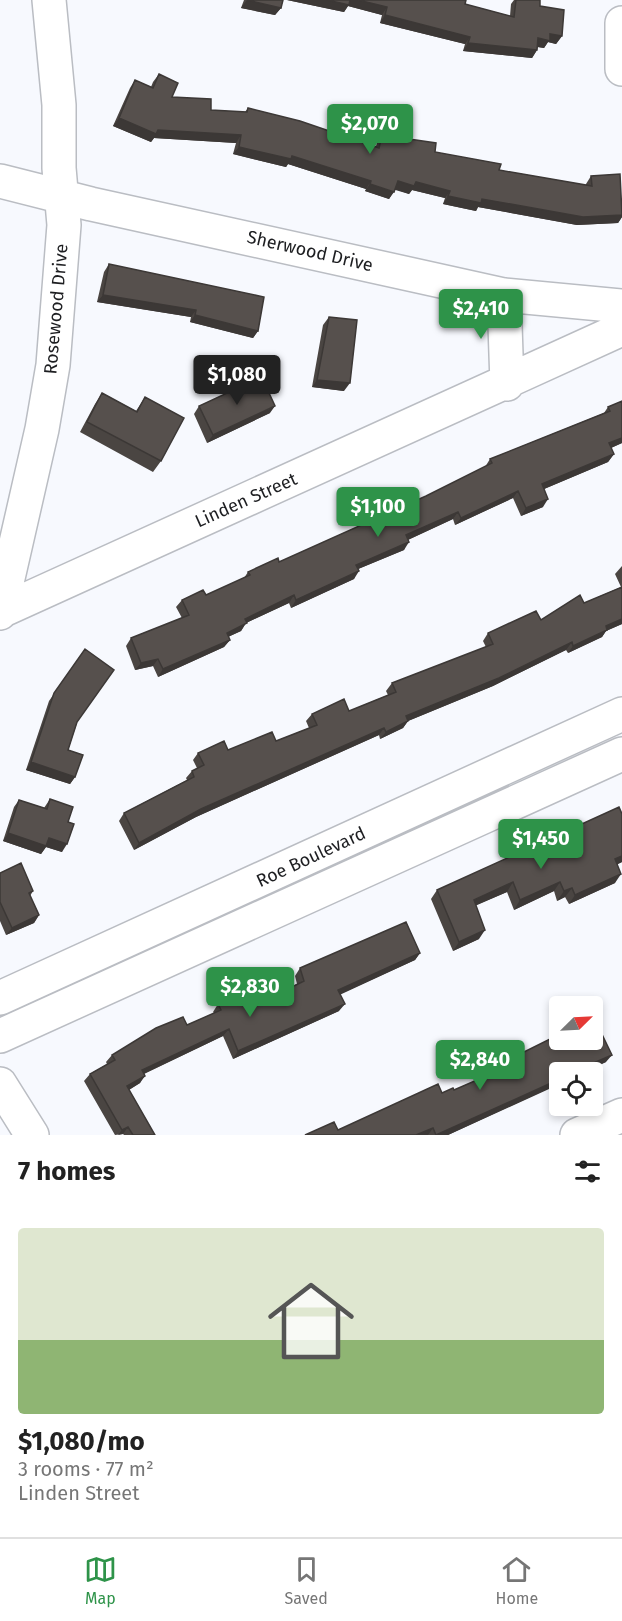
<!DOCTYPE html>
<html lang="en">
<head>
<meta charset="utf-8">
<style>
	body { margin:0; font-family:"Fira Sans",sans-serif; background:#f6f6f6; color:#222; height:100vh; display:flex; flex-direction:column; font-size:22px; white-space:nowrap }
	* { box-sizing:border-box; margin:0 }
	p { font-size:20px; color:#767676 }
	.icon { flex:none; width:33px; height:33px; fill:none; stroke:currentColor; stroke-width:2; stroke-linecap:round; stroke-linejoin:round }
	.map { position:relative; height:1135px; overflow:hidden }
	.side { display:flex; flex-direction:column; background:#fff; flex:1 }
	.side>* { flex:none }
	.needle { width:39px; rotate:66deg }
	.tools { position:absolute; left:549px; top:996px; display:grid; gap:12px }
	.tools a { display:grid; place-items:center; width:54px; height:54px; border-radius:6px; background:#fff; box-shadow:0 3px 9px #0003; font-size:30px }
	.price { position:absolute; translate:-50% -51px; padding:0 14px; border-radius:6px; background:#2e9349; color:#fff; font-size:20px; line-height:39px; filter:drop-shadow(0 2px 3px #0008) }
	.price::after { content:''; position:absolute; left:50%; top:36px; width:18px; height:14px; margin-left:-9px; background:inherit; clip-path:polygon(0 0,100% 0,50% 100%) }
	.price.current { background:#222; color:#fff }
	ul { padding:0; list-style:none }
	li { display:grid; align-content:center; gap:12px; height:318px; padding:0 18px }
	li+li { border-top:2px solid #e0e0e0 }
	li span { display:grid; place-items:center; height:186px; border-radius:6px; color:#555 }
	li>.icon { margin-inline-start:auto }
	span .icon { width:108px; height:108px; fill:#fffc; stroke-width:1 }
	li b { font-size:26px }
	h2 { display:flex; justify-content:space-between; align-items:center; height:72px; padding:0 18px; font-size:26px }
	.tabs { display:flex; justify-content:space-around; align-items:center; height:84px; border-top:2px solid #e0e0e0; background:#fff; font-size:16px; color:#767676 }
	.tabs a { display:grid; justify-items:center; gap:3px }
	.tabs .current { color:#2e9349 }
	.map>svg:first-child { display:block }
	.lines { fill:none; stroke-linecap:round; stroke-linejoin:round }
	.minor-casing { stroke:#babdc3; stroke-width:36 }
	.major-casing { stroke:#babdc3; stroke-width:36 }
	.minor { stroke:#fff; stroke-width:33 }
	.major { stroke:#fff; stroke-width:33 }
	.wall { fill:#4a4542 }
	.shaded-wall { fill:#3c3836 }
	.building { fill:#56504d; stroke:#3c3836; stroke-width:1.5 }
	.labels { text-anchor:middle; dominant-baseline:central; stroke-width:6; stroke-linejoin:round; paint-order:stroke }
	.street-label { font-size:18px; fill:#1d1e21; stroke:#fff }
</style>
</head>
<body>
<div class="map">
<svg width="622" height="1135" viewBox="0 0 622 1135">
	<rect width="100%" height="100%" fill="#f7f9fe"/>
	<g class="lines">
		<defs>
			<path id="minor" d="M 622,23 L 622,69
				M 0,181 L 91,204 L 504,295 L 622,306
				M 504,295 L 507,384
				M 1,611 L 622,329
				M 0,613 L 42,429 L 53,365 L 64,225 L 59,168 L 59,105 L 49,0
				M 0,1084 L 32,1135
				M 577,1135 L 622,1115"/>
			<path id="major" d="M 0,998 L 622,714
				M 0,1036 L 622,754"/>
		</defs>
		<use href="#minor" class="minor-casing"/>
		<use href="#major" class="major-casing"/>
		<use href="#minor" class="minor"/>
		<use href="#major" class="major"/>
	</g>
	<path class="wall" d="M 244,0 L 283,0 L 281,8 L 275,15 L 241,8 Z
		M 287,0 L 465,4 L 510,16 L 511,4 L 514,0 L 540,0 L 540,6 L 562,36 L 556,44 L 548,42 L 544,48 L 537,47 L 537,50 L 532,58 L 463,51 L 465,44 L 380,23 L 382,15 L 348,6 L 344,12 Z
		M 159,74 L 172,97 L 211,110 L 245,112 L 248,108 L 376,146 L 377,143 L 382,135 L 435,152 L 499,170 L 586,185 L 586,184 L 591,176 L 622,199 L 622,217 L 618,223 L 577,225 L 478,207 L 476,211 L 443,204 L 445,198 L 412,190 L 409,194 L 395,189 L 389,199 L 365,191 L 366,189 L 288,164 L 286,167 L 233,154 L 236,143 L 154,138 L 151,142 L 113,126 L 130,88 L 135,80 L 151,87 L 153,82 Z
		M 109,264 L 258,331 L 253,338 L 190,322 L 191,317 L 97,302 L 104,272 Z
		M 329,317 L 344,391 L 312,387 L 323,325 Z
		M 102,393 L 136,411 L 145,397 L 161,461 L 153,472 L 80,432 L 95,404 Z
		M 622,401 L 622,443 L 611,448 L 614,454 L 608,462 L 544,489 L 543,507 L 521,516 L 513,498 L 455,525 L 453,519 L 408,540 L 404,550 L 358,569 L 354,579 L 291,608 L 289,603 L 246,623 L 241,631 L 228,637 L 230,640 L 224,647 L 158,677 L 153,666 L 135,670 L 126,646 L 131,638 L 182,618 L 176,607 L 182,600 L 206,595 L 244,578 L 248,572 L 279,562 L 426,496 L 485,467 L 490,459 L 604,413 L 608,407 Z
		M 199,406 L 270,413 L 207,443 L 194,414 Z
		M 622,566 L 622,624 L 606,631 L 602,637 L 568,653 L 566,650 L 493,686 L 408,721 L 403,728 L 380,739 L 379,735 L 196,817 L 134,850 L 119,821 L 124,813 L 187,780 L 186,778 L 192,771 L 197,768 L 193,760 L 198,753 L 228,750 L 276,741 L 309,728 L 306,721 L 312,714 L 349,711 L 388,695 L 386,691 L 392,683 L 486,647 L 483,641 L 488,633 L 541,620 L 584,603 L 621,587 L 615,574 Z
		M 85,649 L 77,723 L 68,750 L 75,777 L 70,784 L 26,770 L 49,701 Z
		M 50,799 L 68,822 L 62,852 L 46,847 L 41,854 L 3,841 L 14,807 L 19,800 L 44,808 Z
		M 622,814 L 622,862 L 618,864 L 615,883 L 569,904 L 565,897 L 557,901 L 554,891 L 514,910 L 507,892 L 476,905 L 479,939 L 453,951 L 431,899 L 437,890 Z
		M 0,873 L 33,891 L 30,896 L 39,915 L 34,923 L 6,935 L 0,921 Z
		M 420,953 L 415,960 L 340,994 L 339,1011 L 233,1059 L 223,1036 L 144,1074 L 140,1083 L 129,1090 L 155,1135 L 124,1135 L 123,1134 L 115,1135 L 84,1081 L 90,1074 L 107,1064 L 106,1062 L 112,1055 L 187,1025 L 214,1013 L 213,1012 L 218,1004 L 249,1008 L 297,984 L 295,976 L 300,968 Z
		M 558,1041 L 606,1062 L 448,1135 L 305,1135 L 338,1130 L 442,1093 L 454,1090 L 509,1066 L 509,1064 L 514,1057 Z"/>
	<path class="shaded-wall" d="M 247,0 L 281,8 L 275,15 L 241,8 Z
		M 287,0 L 358,0 L 387,7 L 382,15 L 348,6 L 344,12 Z
		M 385,15 L 470,37 L 465,44 L 380,23 Z
		M 550,34 L 562,36 L 556,44 L 548,42 L 544,48 L 533,46 L 538,38 Z
		M 468,43 L 537,50 L 532,58 L 463,51 Z
		M 119,118 L 241,135 L 236,143 L 154,138 L 151,142 L 113,126 Z
		M 239,147 L 292,156 L 371,181 L 366,189 L 288,164 L 286,167 L 233,154 Z
		M 398,181 L 416,182 L 450,191 L 445,198 L 412,190 L 409,194 L 392,189 Z
		M 370,184 L 394,192 L 389,199 L 365,191 Z
		M 448,196 L 622,215 L 622,217 L 618,223 L 577,225 L 478,207 L 476,211 L 443,204 Z
		M 103,295 L 196,310 L 191,317 L 97,302 Z
		M 195,315 L 258,331 L 253,338 L 190,322 Z
		M 317,380 L 350,383 L 344,391 L 312,387 Z
		M 275,406 L 270,413 L 207,443 L 213,435 Z
		M 622,438 L 622,443 L 604,451 L 609,443 Z
		M 614,454 L 608,462 L 537,492 L 542,484 Z
		M 518,491 L 513,498 L 455,525 L 461,518 Z
		M 548,499 L 543,507 L 521,516 L 526,508 Z
		M 458,512 L 453,519 L 401,543 L 406,535 Z
		M 409,542 L 404,550 L 351,572 L 356,565 Z
		M 359,571 L 354,579 L 291,608 L 296,600 Z
		M 294,595 L 289,603 L 246,623 L 241,631 L 221,640 L 227,633 L 245,619 Z
		M 622,619 L 622,624 L 606,631 L 602,637 L 568,653 L 573,646 L 606,626 Z
		M 230,640 L 224,647 L 158,677 L 163,669 Z
		M 572,642 L 566,650 L 493,686 L 408,721 L 403,728 L 380,739 L 386,732 L 406,716 Z
		M 158,659 L 153,666 L 135,670 L 141,663 Z
		M 384,728 L 379,735 L 196,817 L 134,850 L 139,843 L 201,809 Z
		M 31,762 L 75,777 L 70,784 L 26,770 Z
		M 8,833 L 49,838 L 67,844 L 62,852 L 46,847 L 41,854 L 3,841 Z
		M 622,856 L 622,862 L 609,868 L 615,859 Z
		M 621,874 L 615,883 L 569,904 L 575,895 Z
		M 513,882 L 507,892 L 468,909 L 474,900 Z
		M 560,882 L 554,891 L 514,910 L 520,900 Z
		M 572,888 L 565,897 L 557,901 L 564,891 Z
		M 39,915 L 34,923 L 6,935 L 12,928 Z
		M 485,930 L 479,939 L 453,951 L 459,942 Z
		M 420,953 L 415,960 L 333,998 L 338,990 Z
		M 345,1004 L 339,1011 L 233,1059 L 238,1051 Z
		M 229,1029 L 223,1036 L 137,1077 L 142,1070 Z
		M 612,1055 L 606,1062 L 584,1072 L 573,1072 Z
		M 145,1076 L 140,1083 L 122,1094 L 127,1086 Z
		M 560,1079 L 560,1084 L 448,1135 L 436,1135 Z
		M 128,1127 L 123,1134 L 118,1135 L 122,1130 Z
		M 433,1128 L 428,1135 L 416,1135 Z"/>
	<path class="building" d="M 247,0 L 283,0 L 281,8 Z
		M 327,0 L 350,0 L 349,5 Z
		M 358,0 L 466,0 L 465,4 L 514,17 L 516,0 L 540,0 L 540,6 L 564,10 L 562,36 L 550,34 L 550,41 L 538,38 L 537,50 L 468,43 L 470,37 L 385,15 L 387,7 Z
		M 159,74 L 178,83 L 172,97 L 211,99 L 211,110 L 247,112 L 248,108 L 300,121 L 379,148 L 382,135 L 436,143 L 435,152 L 501,164 L 499,170 L 592,186 L 591,176 L 620,174 L 622,215 L 583,217 L 482,199 L 481,203 L 448,196 L 450,191 L 416,182 L 414,186 L 398,181 L 394,192 L 370,184 L 371,181 L 292,156 L 291,159 L 239,147 L 241,135 L 158,130 L 156,134 L 119,118 L 135,80 L 153,88 Z
		M 109,264 L 264,297 L 258,331 L 195,315 L 196,310 L 103,295 Z
		M 329,317 L 357,320 L 350,383 L 317,380 Z
		M 255,380 L 263,380 L 275,406 L 213,435 L 199,406 Z
		M 102,393 L 137,412 L 145,397 L 184,418 L 161,461 L 87,422 Z
		M 622,401 L 622,438 L 609,443 L 614,454 L 542,484 L 548,499 L 526,508 L 518,491 L 461,518 L 458,512 L 406,535 L 409,542 L 356,565 L 359,571 L 296,600 L 294,595 L 245,619 L 247,623 L 227,633 L 230,640 L 163,669 L 158,659 L 141,663 L 131,638 L 189,615 L 182,600 L 203,590 L 206,595 L 250,575 L 248,572 L 278,558 L 279,562 L 426,496 L 492,463 L 490,459 L 610,411 L 608,407 Z
		M 622,587 L 622,619 L 606,626 L 607,630 L 573,646 L 572,642 L 499,678 L 406,716 L 408,721 L 386,732 L 384,728 L 201,809 L 139,843 L 124,813 L 194,777 L 192,771 L 204,765 L 198,753 L 224,741 L 228,750 L 272,732 L 276,741 L 317,725 L 312,714 L 344,699 L 349,711 L 396,692 L 392,683 L 493,644 L 488,633 L 536,611 L 541,620 L 580,595 L 584,603 Z
		M 85,649 L 114,670 L 77,722 L 68,750 L 83,755 L 75,777 L 31,762 L 54,693 Z
		M 50,799 L 73,807 L 68,822 L 74,824 L 67,844 L 49,838 L 46,846 L 8,833 L 19,800 L 47,809 Z
		M 619,807 L 622,814 L 622,856 L 615,859 L 621,874 L 575,895 L 572,888 L 564,891 L 560,882 L 520,900 L 513,882 L 474,900 L 485,930 L 459,942 L 437,890 Z
		M 21,863 L 33,891 L 29,893 L 39,915 L 12,928 L 0,902 L 0,873 Z
		M 406,922 L 420,953 L 338,990 L 345,1004 L 238,1051 L 229,1029 L 142,1070 L 145,1076 L 127,1086 L 155,1135 L 133,1135 L 128,1127 L 122,1130 L 90,1074 L 115,1060 L 112,1055 L 156,1028 L 183,1017 L 187,1025 L 221,1010 L 218,1004 L 242,994 L 249,1008 L 304,981 L 300,968 Z
		M 597,1024 L 612,1055 L 573,1072 L 560,1072 L 560,1079 L 436,1135 L 433,1128 L 416,1135 L 305,1135 L 334,1122 L 338,1130 L 438,1084 L 442,1093 L 453,1088 L 454,1090 L 516,1063 L 514,1057 L 556,1036 L 558,1041 L 562,1040 L 592,1040 L 592,1026 Z"/>
	<g class="labels">
		<g class="street-label">
			<text transform="translate(310 251) rotate(13)">Sherwood Drive</text>
			<text transform="translate(56 309) rotate(-85)">Rosewood Drive</text>
			<text transform="translate(246 500) rotate(-24)">Linden Street</text>
			<text transform="translate(311 857) rotate(-25)">Roe Boulevard</text>
		</g>
	</g>
</svg>
<div class="tools">
<a><svg class="needle" viewBox="-14 -14 28 28"><path d="M0-13l5 13h-10z" fill="#e53935"/><path d="M0 13l5-13h-10z" fill="#767676"/></svg></a>
<a><svg class="icon" aria-label="locate" viewBox="0 0 24 24"><circle cx="12" cy="12" r="6"/><path d="M12 2v4M12 18v4M2 12h4M18 12h4"/></svg></a>
</div>
<b class="price" style="left:370px;top:155px">$2,070</b>
<b class="price" style="left:481px;top:340px">$2,410</b>
<b class="price current" style="left:237px;top:406px">$1,080</b>
<b class="price" style="left:378px;top:538px">$1,100</b>
<b class="price" style="left:541px;top:870px">$1,450</b>
<b class="price" style="left:250px;top:1018px">$2,830</b>
<b class="price" style="left:480px;top:1091px">$2,840</b>
</div>
<section class="side">
<h2>7 homes<svg class="icon" aria-label="filters" viewBox="0 0 24 24"><path d="M4 7h16M4 17h16"/><circle cx="9" cy="7" r="2"/><circle cx="15" cy="17" r="2"/></svg></h2>
<ul>
<li><span style="background:linear-gradient(#dfe7d0 60%,#8fb573 0)"><svg class="icon" aria-label="home" viewBox="0 0 24 24"><path d="M3 11l9-7 9 7M6 9v11h12V9"/></svg></span><div><b>$1,080/mo</b><p>3 rooms · 77 m²</p><p>Linden Street</p></div></li>
</ul>
</section>
<nav class="tabs">
<a class="current"><svg class="icon" aria-label="map" viewBox="0 0 24 24"><path d="M3 6l6-2 6 2 6-2v14l-6 2-6-2-6 2zM9 4v14M15 6v14"/></svg>Map</a>
<a><svg class="icon" aria-label="saved" viewBox="0 0 24 24"><path d="M7 4h10v16l-5-4-5 4z"/></svg>Saved</a>
<a><svg class="icon" aria-label="home" viewBox="0 0 24 24"><path d="M3 11l9-7 9 7M6 9v11h12V9"/></svg>Home</a>
</nav>
</body>
</html>
